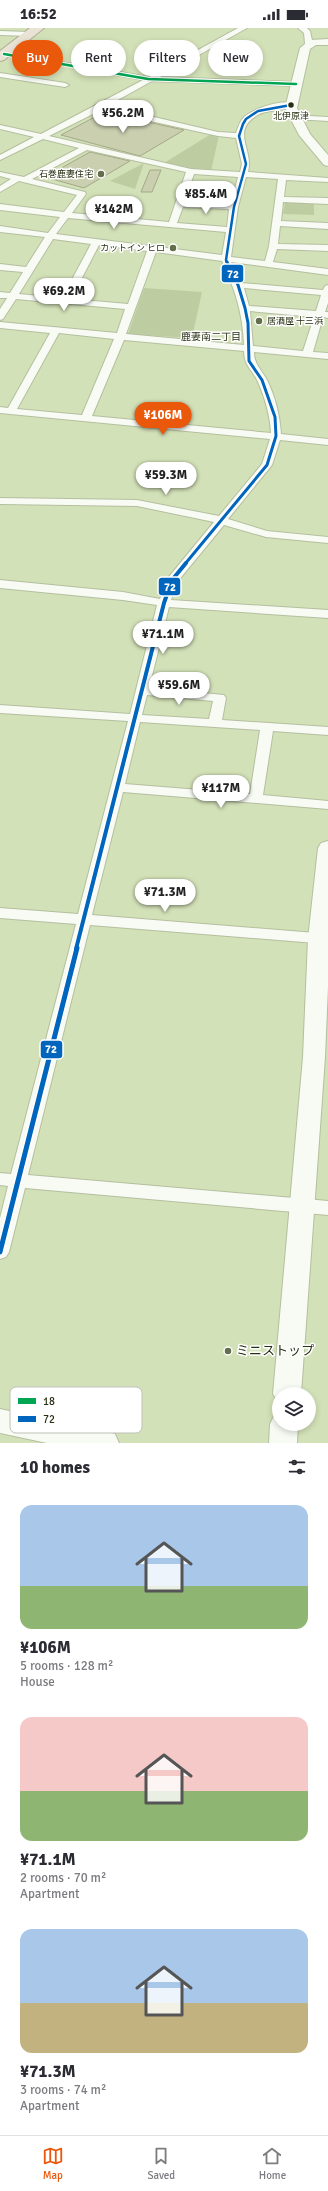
<!DOCTYPE html>
<html lang="en">
<head>
<meta charset="utf-8">
<style>
	body { margin:0; font-family:Signika,"Noto Sans JP",sans-serif; background:#f7f7f7; color:#2b2b33; height:100vh; display:flex; flex-direction:column; font-size:15px; white-space:nowrap }
	* { box-sizing:border-box; margin:0 }
	p { font-size:13px; color:#7c7c81 }
	.icon { flex:none; width:22px; height:22px; fill:none; stroke:currentColor; stroke-width:2; stroke-linecap:round; stroke-linejoin:round }
	.map { position:relative; height:1415px; overflow:hidden }
	.sheet { display:flex; flex-direction:column; background:#fff; flex:1 }
	.sheet>* { flex:none }
	.banner { position:absolute; left:12px; top:12px; width:304px; height:36px; display:flex; gap:8px }
	.tools { position:absolute; left:272px; top:1359px; display:grid; gap:8px }
	.tools a { display:grid; place-items:center; width:44px; height:44px; border-radius:50%; background:#fff; box-shadow:0 2px 6px #0003; font-size:20px }
	.price { position:absolute; translate:-50% -34px; padding:0 9px; border-radius:14px; background:#fff; color:#222; font-size:13px; line-height:26px; filter:drop-shadow(0 1px 2px #0008) }
	.price::after { content:''; position:absolute; left:50%; top:24px; width:12px; height:9px; margin-left:-6px; background:inherit; clip-path:polygon(0 0,100% 0,50% 100%) }
	.price.current { background:#ea580c; color:#fff }
	ul { padding:0; list-style:none }
	li { display:grid; align-content:center; gap:8px; height:212px; padding:0 20px }
	li span { display:grid; place-items:center; height:124px; border-radius:12px; color:#555 }
	li>.icon { margin-inline-start:auto }
	span .icon { width:72px; height:72px; fill:#fffc; stroke-width:1 }
	li b { font-size:17px }
	h2 { display:flex; justify-content:space-between; align-items:center; height:48px; padding:0 20px; font-size:17px }
	.chip { padding:0 14px; border-radius:18px; background:#fff; box-shadow:0 2px 6px #0003; font-size:14px; line-height:36px }
	.chip.current { background:#ea580c; color:#fff }
	.status { display:flex; justify-content:space-between; align-items:center; height:28px; padding:0 20px; background:#fff; direction:ltr }
	.status svg { height:11px; fill:currentColor }
	.tabs { display:flex; justify-content:space-around; align-items:center; height:56px; border-top:1px solid #e1e1e2; background:#fff; font-size:11px; color:#7c7c81 }
	.tabs a { display:grid; justify-items:center; gap:2px }
	.tabs .current { color:#ea580c }
	.map>svg:first-child { display:block }
	.green { fill:#becda1 }
	.building { fill:#cacfb0; stroke:#a4a887 }
	.lines { fill:none; stroke-linecap:round; stroke-linejoin:round }
	.street-casing { stroke:#b4bf9f; stroke-width:2 }
	.secondary-casing { stroke:#b4bf9f; stroke-width:2 }
	.highway-casing { stroke:#afae92; stroke-width:2 }
	.street { fill:#f8faf4; fill-rule:evenodd }
	.secondary { fill:#f8faf4; fill-rule:evenodd }
	.highway { fill:#e8e3d5; fill-rule:evenodd }
	.bus-1-casing { stroke:#fff; stroke-width:4.5 }
	.bus-2-far3-casing { stroke:#fff; stroke-width:4.5 }
	.bus-2-far2-casing { stroke:#fff; stroke-width:5.5 }
	.bus-2-far1-casing { stroke:#fff; stroke-width:7 }
	.bus-2-casing { stroke:#fff; stroke-width:8 }
	.bus-1 { stroke:#00a651; stroke-width:2.5 }
	.bus-2-far3 { stroke:#0065bd; stroke-width:2.5 }
	.bus-2-far2 { stroke:#0065bd; stroke-width:3 }
	.bus-2-far1 { stroke:#0065bd; stroke-width:4 }
	.bus-2 { stroke:#0065bd; stroke-width:5 }
	.bus-dot { fill:#273012; stroke:#fff; stroke-width:1.5 }
	.poi-dot { fill:#636e4c; stroke:#fff; stroke-width:1.5 }
	.labels { text-anchor:middle; dominant-baseline:central; stroke-width:3; stroke-linejoin:round; paint-order:stroke }
	.far-bus-label { font-size:9px; fill:#273012; stroke:#fff }
	.far-poi-label { font-size:9px; fill:#273012; stroke:#fff; text-anchor:end }
	.far-neighbourhood-label { font-size:10px; fill:#273012; stroke:#fff }
	.near-poi-label { font-size:13px; fill:#273012; stroke:#fff; text-anchor:start }
	.key { fill:#fff; stroke:#bec1b8; stroke-width:1 }
	.key-label { font-size:11px; fill:#273012 }
	.line-badge { stroke:#fff; stroke-width:1.5 }
	.badge-label { font-size:11px; text-anchor:middle; font-weight:bold; fill:#fff }
</style>
</head>
<body>
<div class="status"><b>16:52</b><svg viewBox="0 0 49 12"><path d="M0 12V9h3v3zM5 12V6h3v6zM10 12V3h3v9zM15 12V0h3v12zM26 1h20v11H26zM47 4h2v5h-2z"/></svg></div>
<div class="map">
<svg width="328" height="1415" viewBox="0 0 328 1415">
	<rect width="100%" height="100%" fill="#d3e1b8"/>
	<path class="green" d="M 211,106 L 219,107 L 211,143 L 193,142 L 164,135 Z
		M 144,135 L 135,161 L 110,153 Z
		M 285,174 L 314,175 L 314,187 L 283,186 Z
		M 144,260 L 202,264 L 192,310 L 128,306 Z"/>
	<path class="building" d="M 104,84 L 152,95 L 184,102 L 140,128 L 61,107 Z
		M 90,124 L 130,133 L 84,160 L 45,149 Z
		M 150,142 L 161,142 L 152,164 L 141,164 Z"/>
	<g class="lines">
		<defs>
			<path id="street" d="M 238,0 L 247,0 L 160,49 L 296,54 L 299,54 L 299,58 L 152,53 L 107,78 L 218,104 L 236,105 C 238,99 240,93 244,89 C 253,81 286,69 295,77 C 287,84 268,80 256,88 C 231,104 254,122 248,144 L 328,150 L 328,154 L 286,152 L 284,169 L 328,170 L 328,176 L 283,174 L 281,193 L 328,195 L 328,201 L 280,198 L 278,216 L 328,217 L 328,223 L 277,221 L 273,234 L 328,241 L 328,247 L 231,234 L 241,255 L 323,262 L 325,258 L 328,257 L 328,275 L 325,284 L 328,284 L 328,290 L 323,289 L 313,324 L 328,325 L 328,331 L 254,324 C 254,336 261,341 267,352 C 275,368 280,388 281,406 L 328,411 L 328,417 L 280,412 L 272,437 L 228,491 L 267,503 L 328,509 L 328,515 L 266,509 L 224,497 L 178,553 L 171,572 L 328,582 L 328,590 L 169,579 L 149,660 L 224,667 L 226,670 L 222,692 L 328,699 L 328,707 L 273,703 L 263,767 L 328,773 L 328,781 L 123,764 L 92,887 L 328,906 L 328,916 L 90,897 L 28,1147 L 328,1173 L 328,1187 L 25,1160 L 9,1224 L 6,1229 L 0,1231 L 0,1190 L 8,1158 L 0,1157 L 0,1145 L 11,1146 L 76,896 L 0,890 L 0,880 L 78,886 L 128,693 L 0,685 L 0,677 L 130,686 L 157,577 L 123,572 L 0,560 L 0,552 L 123,564 L 160,571 L 168,550 L 214,494 L 137,478 L 0,476 L 0,470 L 137,472 L 219,488 L 262,436 L 270,411 L 0,385 L 0,379 L 8,380 L 50,305 L 0,300 L 0,294 L 117,305 L 125,281 L 16,271 L 3,291 L 0,292 L 0,281 L 7,270 L 0,270 L 0,264 L 10,265 L 23,244 L 0,242 L 0,236 L 26,239 L 45,209 L 0,204 L 0,198 L 48,205 L 60,189 L 0,182 L 0,176 L 64,184 L 77,167 L 19,153 L 0,164 L 0,158 L 11,151 L 0,148 L 0,144 L 24,149 L 79,120 L 43,111 L 0,132 L 0,127 L 34,109 L 0,101 L 0,97 L 41,106 L 143,52 L 0,26 L 4,24 L 149,49 ZM 101,82 L 218,108 L 236,110 L 242,136 L 240,144 L 191,141 L 49,108 ZM 87,122 L 186,144 L 169,194 L 72,185 L 86,166 L 85,164 L 32,151 ZM 194,146 L 238,149 L 231,176 L 184,174 ZM 246,149 L 278,151 L 269,218 L 265,233 L 231,229 L 238,179 ZM 183,179 L 229,181 L 227,199 L 177,195 ZM 68,190 L 226,204 L 222,227 L 56,206 ZM 53,211 L 91,216 L 62,270 L 19,266 ZM 99,217 L 147,223 L 128,276 L 71,271 ZM 156,224 L 222,233 C 235,261 243,286 244,317 L 126,306 ZM 244,260 L 321,267 L 316,283 L 249,278 ZM 250,283 L 314,289 L 303,323 L 253,318 ZM 59,305 L 114,311 L 82,387 L 17,381 ZM 124,312 L 244,323 C 244,338 252,341 258,354 C 265,370 270,387 271,405 L 92,388 ZM 147,667 L 213,673 L 209,691 L 142,687 ZM 140,694 L 260,702 L 250,766 L 125,756 Z
				M 298,0 L 307,0 L 310,3 L 313,17 L 305,16 L 304,5 Z
				M 0,3 L 29,4 L 33,6 L 29,8 L 0,7 Z
				M 0,45 L 65,55 L 69,57 L 65,59 L 0,49 Z
				M 291,87 L 328,89 L 328,93 L 294,91 L 290,89 Z"/>
			<path id="secondary" d="M 328,11 L 328,17 L 316,17 L 310,21 L 297,80 L 310,106 L 328,127 L 328,138 L 324,137 L 299,107 L 285,80 L 300,20 L 310,12 Z
				M 328,813 L 328,959 L 325,1029 L 301,1366 L 279,1366 L 279,1375 L 273,1366 L 303,1029 L 308,911 L 318,820 L 321,815 Z
				M 0,1381 L 105,1403 L 115,1406 L 119,1415 L 47,1415 L 0,1405 Z
				M 279,1386 L 279,1396 L 298,1396 L 297,1415 L 269,1415 L 270,1396 L 274,1388 Z"/>
			<path id="highway" d="M 30,0 L 44,0 L 4,32 L 0,33 L 0,23 Z"/>
		</defs>
		<use href="#street" class="street-casing"/>
		<use href="#secondary" class="secondary-casing"/>
		<use href="#highway" class="highway-casing"/>
		<use href="#street" class="street"/>
		<use href="#secondary" class="secondary"/>
		<use href="#highway" class="highway"/>
		<defs>
			<path id="bus-1" d="M 4,26 L 148,51 L 296,56"/>
			<path id="bus-2-far3" d="M 227,235 L 226,232 L 234,179 L 246,136 L 239,108 L 243,96 L 246,91 L 258,83 L 291,77"/>
			<path id="bus-2-far2" d="M 185,536 L 267,437 L 276,408 L 275,389 L 262,352 L 249,333 L 248,295 L 245,280 L 238,257 L 227,234"/>
			<path id="bus-2-far1" d="M 76,921 L 164,575 L 172,552 L 186,535"/>
			<path id="bus-2" d="M 0,1224 L 77,920"/>
		</defs>
		<use href="#bus-1" class="bus-1-casing"/>
		<use href="#bus-2-far3" class="bus-2-far3-casing"/>
		<use href="#bus-2-far2" class="bus-2-far2-casing"/>
		<use href="#bus-2-far1" class="bus-2-far1-casing"/>
		<use href="#bus-2" class="bus-2-casing"/>
		<use href="#bus-1" class="bus-1"/>
		<use href="#bus-2-far3" class="bus-2-far3"/>
		<use href="#bus-2-far2" class="bus-2-far2"/>
		<use href="#bus-2-far1" class="bus-2-far1"/>
		<use href="#bus-2" class="bus-2"/>
	</g>
	<circle class="bus-dot" cx="291" cy="77" r="3.5"/>
	<g class="poi-dot">
		<circle cx="101" cy="146" r="4"/>
		<circle cx="173" cy="220" r="4"/>
		<circle cx="259" cy="293" r="4"/>
		<circle cx="228" cy="1323" r="4"/>
	</g>
	<g class="labels">
		<g class="far-bus-label">
			<text x="291" y="88">北伊原津</text>
		</g>
		<g class="far-poi-label">
			<text x="93" y="146">石巻鹿妻住宅</text>
			<text x="165" y="220">カットイン ヒロ</text>
			<text x="267" y="293" text-anchor="start">居酒屋 十三浜</text>
		</g>
		<g class="far-neighbourhood-label">
			<text x="211" y="309">鹿妻南二丁目</text>
		</g>
		<g class="near-poi-label">
			<text x="236" y="1323">ミニストップ</text>
		</g>
	</g>
	<rect x="10" y="1359" width="132" height="46" rx="6" class="key"/>
	<rect x="18" y="1370" width="18" height="6" fill="#00a651"/>
	<rect x="18" y="1388" width="18" height="6" fill="#0065bd"/>
	<g class="key-label">
		<text x="43" y="1377">18</text>
		<text x="43" y="1395">72</text>
	</g>
	<g class="line-badge">
		<rect x="221" y="236" width="23" height="19" rx="4" fill="#0065bd"/>
		<rect x="158" y="549" width="23" height="19" rx="4" fill="#0065bd"/>
		<rect x="40" y="1012" width="23" height="19" rx="4" fill="#0065bd"/>
	</g>
	<g class="badge-label">
		<text x="233" y="250">72</text>
		<text x="170" y="563">72</text>
		<text x="51" y="1025">72</text>
	</g>
</svg>
<div class="tools">
<a><svg class="icon" aria-label="layers" viewBox="0 0 24 24"><path d="M12 4l9 5-9 5-9-5zM3 14l9 5 9-5"/></svg></a>
</div>
<b class="price" style="left:123px;top:106px">¥56.2M</b>
<b class="price" style="left:206px;top:187px">¥85.4M</b>
<b class="price" style="left:114px;top:202px">¥142M</b>
<b class="price" style="left:64px;top:284px">¥69.2M</b>
<b class="price current" style="left:163px;top:408px">¥106M</b>
<b class="price" style="left:166px;top:468px">¥59.3M</b>
<b class="price" style="left:163px;top:627px">¥71.1M</b>
<b class="price" style="left:179px;top:678px">¥59.6M</b>
<b class="price" style="left:221px;top:781px">¥117M</b>
<b class="price" style="left:165px;top:885px">¥71.3M</b>
<div class="banner">
<a class="chip current">Buy</a>
<a class="chip">Rent</a>
<a class="chip">Filters</a>
<a class="chip">New</a>
</div>
</div>
<section class="sheet">
<h2>10 homes<svg class="icon" aria-label="filters" viewBox="0 0 24 24"><path d="M4 7h16M4 17h16"/><circle cx="9" cy="7" r="2"/><circle cx="15" cy="17" r="2"/></svg></h2>
<ul>
<li><span style="background:linear-gradient(#a9c7e8 65%,#8fb573 0)"><svg class="icon" aria-label="home" viewBox="0 0 24 24"><path d="M3 11l9-7 9 7M6 9v11h12V9"/></svg></span><div><b>¥106M</b><p>5 rooms · 128 m²</p><p>House</p></div></li>
<li><span style="background:linear-gradient(#f6c9c9 60%,#8fb573 0)"><svg class="icon" aria-label="home" viewBox="0 0 24 24"><path d="M3 11l9-7 9 7M6 9v11h12V9"/></svg></span><div><b>¥71.1M</b><p>2 rooms · 70 m²</p><p>Apartment</p></div></li>
<li><span style="background:linear-gradient(#a9c7e8 60%,#c2b280 0)"><svg class="icon" aria-label="home" viewBox="0 0 24 24"><path d="M3 11l9-7 9 7M6 9v11h12V9"/></svg></span><div><b>¥71.3M</b><p>3 rooms · 74 m²</p><p>Apartment</p></div></li>
</ul>
</section>
<nav class="tabs">
<a class="current"><svg class="icon" aria-label="map" viewBox="0 0 24 24"><path d="M3 6l6-2 6 2 6-2v14l-6 2-6-2-6 2zM9 4v14M15 6v14"/></svg>Map</a>
<a><svg class="icon" aria-label="saved" viewBox="0 0 24 24"><path d="M7 4h10v16l-5-4-5 4z"/></svg>Saved</a>
<a><svg class="icon" aria-label="home" viewBox="0 0 24 24"><path d="M3 11l9-7 9 7M6 9v11h12V9"/></svg>Home</a>
</nav>
</body>
</html>
